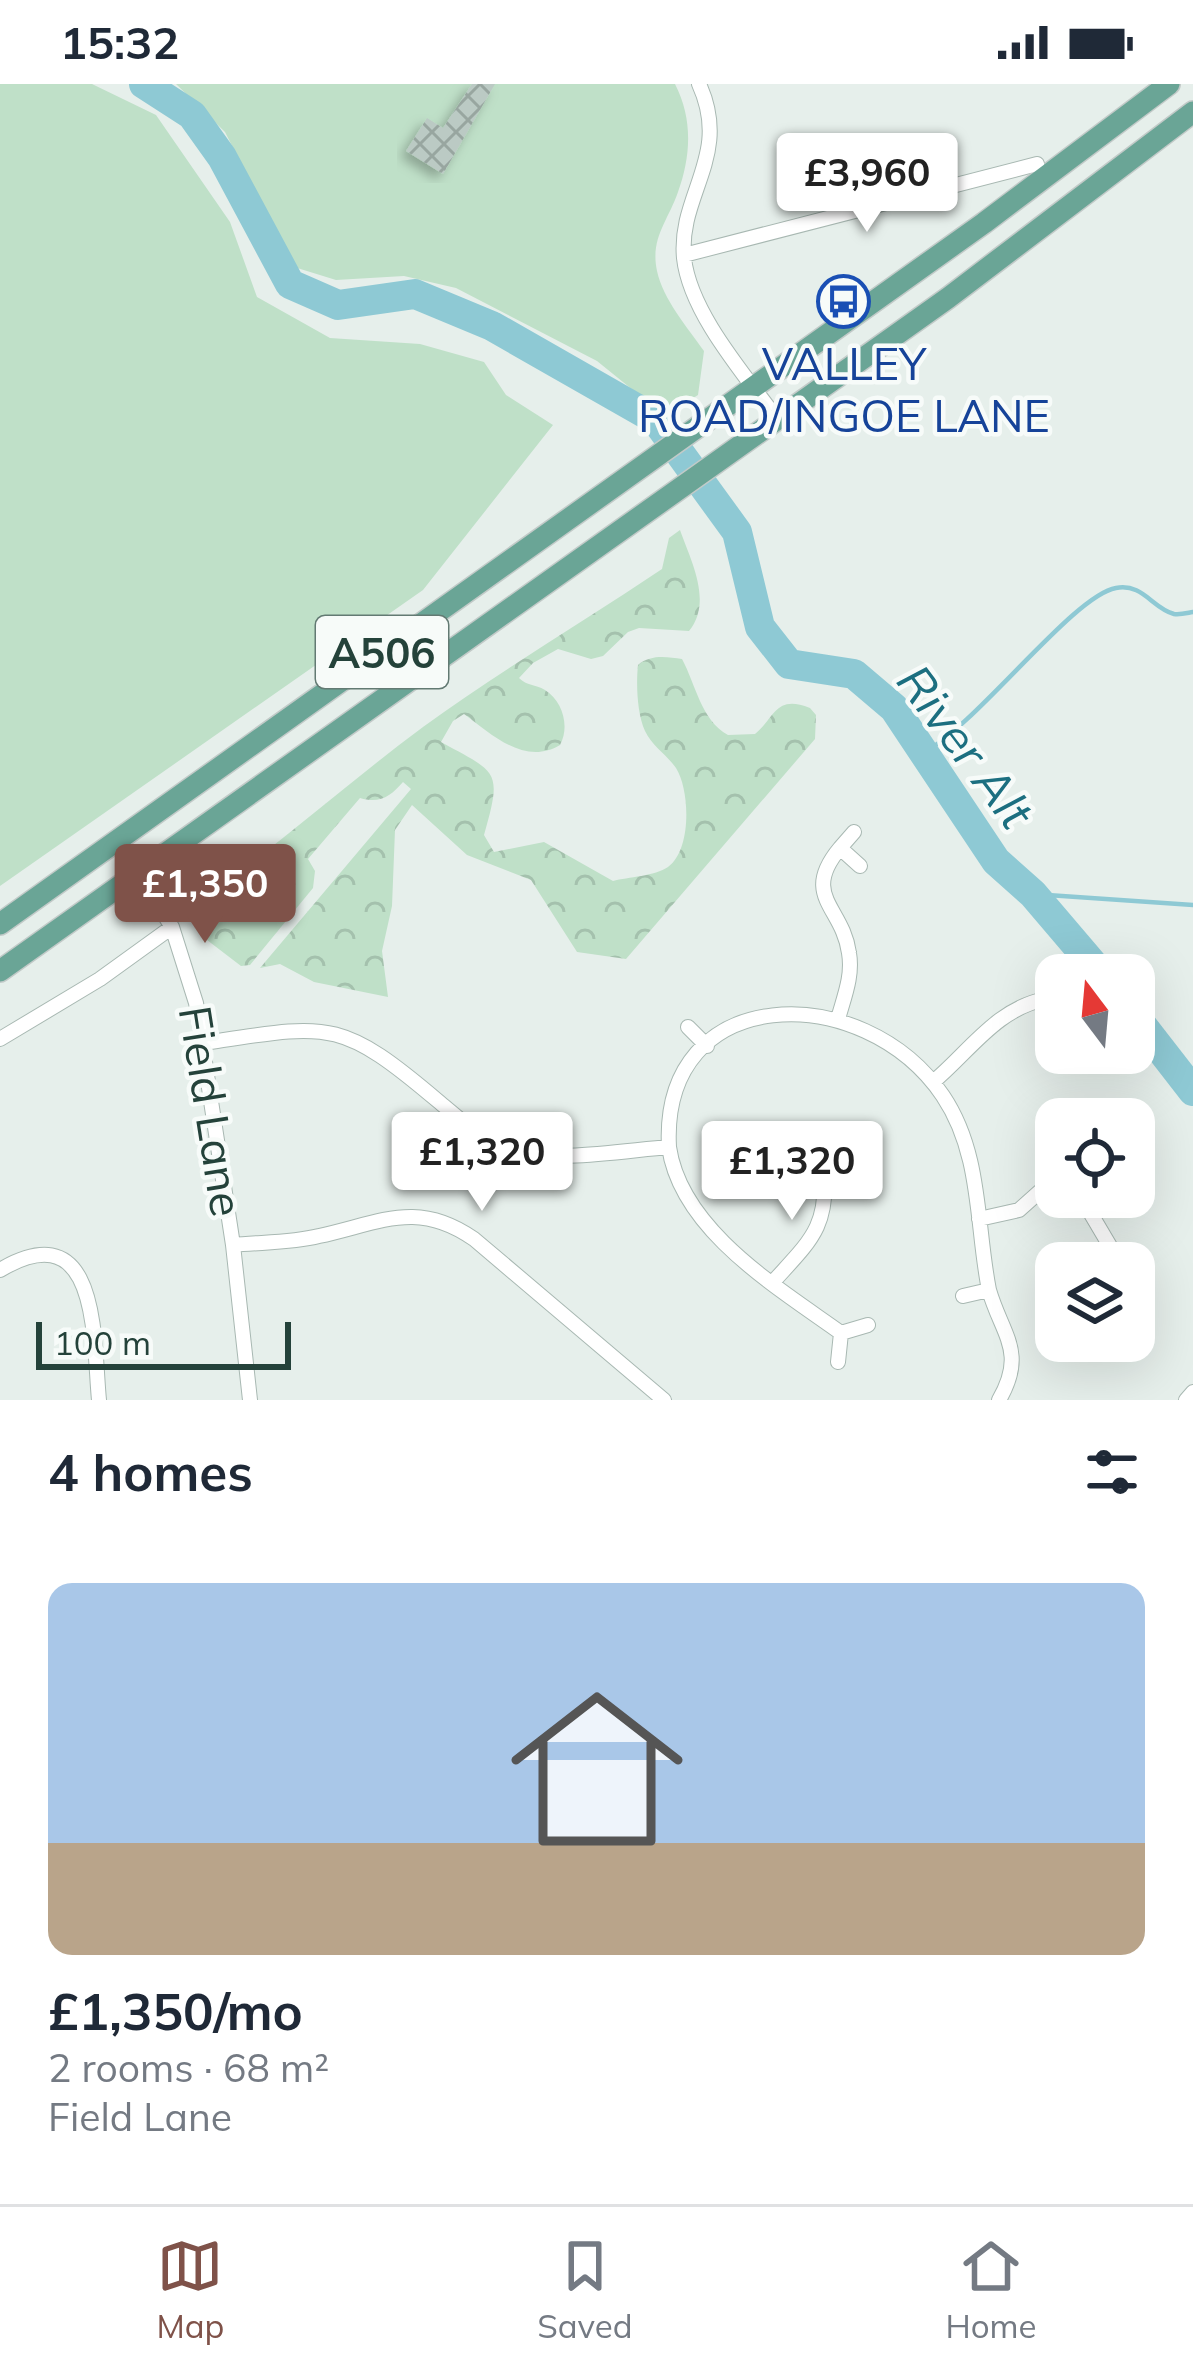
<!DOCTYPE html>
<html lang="en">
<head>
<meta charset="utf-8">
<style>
	body { margin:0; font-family:Mulish,sans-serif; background:#f2f2f3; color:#1f2937; height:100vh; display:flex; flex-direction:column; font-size:45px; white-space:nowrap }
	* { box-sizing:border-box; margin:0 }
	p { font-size:39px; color:#747a83 }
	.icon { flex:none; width:66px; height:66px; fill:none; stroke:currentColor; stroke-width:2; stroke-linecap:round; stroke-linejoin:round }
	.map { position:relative; height:1316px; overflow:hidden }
	.side { display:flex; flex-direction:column; background:#fff; flex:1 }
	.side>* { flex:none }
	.needle { width:78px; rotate:344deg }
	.controls { position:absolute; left:1035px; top:870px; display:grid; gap:24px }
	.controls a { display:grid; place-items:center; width:120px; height:120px; border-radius:24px; background:#fff; box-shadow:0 12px 48px #0002; font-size:60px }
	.scale { position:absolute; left:36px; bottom:30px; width:255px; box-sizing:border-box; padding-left:12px; border:6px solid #24423a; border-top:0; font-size:33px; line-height:42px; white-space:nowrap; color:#24423a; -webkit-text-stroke:9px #f7fbf9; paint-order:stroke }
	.price { position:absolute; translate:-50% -102px; padding:0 27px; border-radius:12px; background:#fff; color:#222; font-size:39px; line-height:78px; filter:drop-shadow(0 3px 6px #0008) }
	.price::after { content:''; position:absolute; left:50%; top:72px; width:36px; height:27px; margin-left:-18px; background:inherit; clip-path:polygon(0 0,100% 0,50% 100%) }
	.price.selected { background:#7f5249; color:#fff }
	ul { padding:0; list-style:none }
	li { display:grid; align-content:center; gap:24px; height:636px; padding:0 48px }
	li+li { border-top:3px solid #e0e1e3 }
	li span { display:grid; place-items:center; height:372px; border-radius:24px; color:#555 }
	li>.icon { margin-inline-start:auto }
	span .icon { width:216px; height:216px; fill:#fffc; stroke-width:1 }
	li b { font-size:51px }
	h2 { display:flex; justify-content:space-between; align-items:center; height:144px; padding:0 48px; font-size:51px }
	.status { display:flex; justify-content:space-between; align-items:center; height:84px; padding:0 60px; background:#fff; direction:ltr }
	.status svg { height:33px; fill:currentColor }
	.tab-bar { display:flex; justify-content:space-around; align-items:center; height:168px; border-top:3px solid #e0e1e3; background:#fff; font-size:33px; color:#747a83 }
	.tab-bar a { display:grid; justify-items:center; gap:6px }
	.tab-bar .selected { color:#7f5249 }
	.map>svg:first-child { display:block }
	.grass { fill:#bfe0c8 }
	.forest { fill:url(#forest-crowns) }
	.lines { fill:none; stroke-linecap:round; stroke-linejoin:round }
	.stream { stroke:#8ec9d4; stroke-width:4.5 }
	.river { stroke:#8ec9d4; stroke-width:30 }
	.building { fill:url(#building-cross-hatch); filter:url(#shadow) }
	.minor-casing { stroke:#a8b8b2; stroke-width:16 }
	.primary-casing { stroke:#c2cac8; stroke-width:24 }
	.minor { stroke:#fff; stroke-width:14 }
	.primary { stroke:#6aa596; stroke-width:21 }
	.labels { text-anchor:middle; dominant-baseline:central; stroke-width:9; stroke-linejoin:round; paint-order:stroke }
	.shield { fill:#f7fbf9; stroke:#637a73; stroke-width:3 }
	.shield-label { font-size:42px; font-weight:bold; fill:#24423a }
	.transit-label { font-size:45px; fill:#164399; stroke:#f7fbf9 }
	.street-label { font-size:45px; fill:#24423a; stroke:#f7fbf9 }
	.water-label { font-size:48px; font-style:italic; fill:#1c6f80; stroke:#f7fbf9 }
</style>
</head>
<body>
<div class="status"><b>15:32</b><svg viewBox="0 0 49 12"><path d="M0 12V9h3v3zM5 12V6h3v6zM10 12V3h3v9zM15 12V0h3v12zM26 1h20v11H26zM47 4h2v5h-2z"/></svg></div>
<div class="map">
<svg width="1193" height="1316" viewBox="0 0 1193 1316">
	<defs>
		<pattern id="forest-crowns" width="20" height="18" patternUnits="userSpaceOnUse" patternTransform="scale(3)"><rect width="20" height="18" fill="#bfe0c8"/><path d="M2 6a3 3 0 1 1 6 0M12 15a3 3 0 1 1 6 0" fill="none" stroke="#a4c1ad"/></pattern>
		<pattern id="building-cross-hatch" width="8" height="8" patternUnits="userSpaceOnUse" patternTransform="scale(3)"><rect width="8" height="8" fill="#bbcac4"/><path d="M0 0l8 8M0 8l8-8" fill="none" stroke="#98a6a0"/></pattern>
		<filter id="shadow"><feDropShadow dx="-6" dy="6" stdDeviation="6" flood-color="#0004"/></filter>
	</defs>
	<rect width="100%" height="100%" fill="#e6efeb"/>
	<path class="grass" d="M 0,0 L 92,0 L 156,31 L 230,138 L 257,213 L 330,254 L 420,260 L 484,278 L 506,311 L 553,341 L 423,506 L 0,802 Z
		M 176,0 L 675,0 C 693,35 691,72 678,108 C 668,137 650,154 657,187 C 663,215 687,243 704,267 L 698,311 L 665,332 L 597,277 L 456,204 L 404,192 L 336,196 L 294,183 L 225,48 Z"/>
	<path class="forest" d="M 680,446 C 691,477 713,518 689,547 L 639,544 L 628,548 L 603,572 L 591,575 L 558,565 L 533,579 L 519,594 C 527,602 535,600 545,606 C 563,617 570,643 560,661 C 525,682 492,651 464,630 L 453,637 L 441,658 C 497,689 503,685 484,751 L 494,768 L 544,758 L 613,797 C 628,793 655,792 668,783 C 692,766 690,706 676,684 C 667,671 652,662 645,647 C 637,629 636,600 638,581 C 651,570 667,573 682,575 C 696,601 701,636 728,651 L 755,650 C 775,634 775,610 810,624 L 816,631 L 815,655 L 626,875 L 577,868 L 531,796 L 467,771 L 412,721 L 395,746 L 392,822 L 382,867 L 388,913 L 314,898 L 280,880 L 260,884 L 411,705 L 403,698 C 391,712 380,720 360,714 L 308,775 L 315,787 L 313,804 L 250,881 L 241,882 L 207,856 L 219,803 C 289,752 353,695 423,643 C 500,587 583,538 662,485 L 669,454 Z"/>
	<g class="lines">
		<path class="stream" d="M 925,668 C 979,638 1074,511 1116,504 C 1143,499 1152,524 1174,530 C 1180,531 1187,529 1193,528
			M 1033,810 L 1193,821"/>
		<path class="river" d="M 144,0 L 192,31 L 222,73 L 290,200 L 338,221 L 415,210 L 492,242 L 655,335 L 737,448 L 760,543 L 789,580 L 854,590 L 894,624 L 996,777 L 1033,810 L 1102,891
			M 1134,931 L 1193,1007"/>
	</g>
	<path class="building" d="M 472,0 L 495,0 L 443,90 L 406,67 L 427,34 L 443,44 Z"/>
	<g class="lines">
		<defs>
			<path id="minor" d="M 699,0 C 732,72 678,110 684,174 C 690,229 745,291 777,335
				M 684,171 L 1037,80
				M 854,748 L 840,764 L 860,782
				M 117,757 L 172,843 L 196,919 L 233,1161 L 250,1316
				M 838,935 C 844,913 853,892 849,869 C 843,823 800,812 840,764
				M 688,943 L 707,962
				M 0,955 L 100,895 L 172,843
				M 204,959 C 329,940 339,933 438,1017 C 461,1036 484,1058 513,1067 C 551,1079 628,1066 669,1063 C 681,1146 777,1203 841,1249
				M 933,998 C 969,968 997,924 1046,915
				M 669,1063 C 660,898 863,894 943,1012 C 982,1070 976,1141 989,1206
				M 798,1084 L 824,1083 L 822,1062
				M 1081,1113 L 1120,1179
				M 979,1135 L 1019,1126 L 1056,1093
				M 233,1161 C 262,1158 291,1159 319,1152 C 380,1139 417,1115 474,1155 L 664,1316
				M 1088,1179 L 1111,1164
				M 0,1186 C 100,1127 93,1255 99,1316
				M 773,1198 C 811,1156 829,1143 824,1083
				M 963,1212 L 989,1206 C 1002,1251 1027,1268 999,1316
				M 838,1278 L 841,1249 L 868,1241
				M 1186,1316 L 1193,1308"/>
			<path id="primary" d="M 0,840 L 984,139 L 1169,0
				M 0,887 L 948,214 L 1193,28"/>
		</defs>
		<use href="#minor" class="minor-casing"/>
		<use href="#primary" class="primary-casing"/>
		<use href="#minor" class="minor"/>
		<use href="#primary" class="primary"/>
	</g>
	<defs>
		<symbol id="bus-ring" viewBox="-11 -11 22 22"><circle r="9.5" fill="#f7fbf9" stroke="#1a4fb4" stroke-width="1.5"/><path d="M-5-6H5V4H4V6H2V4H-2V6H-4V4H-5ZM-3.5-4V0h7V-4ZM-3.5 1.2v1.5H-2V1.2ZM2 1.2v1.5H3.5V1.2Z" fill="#1a4fb4"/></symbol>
	</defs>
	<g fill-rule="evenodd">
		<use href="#bus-ring" x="814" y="188" width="59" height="59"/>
	</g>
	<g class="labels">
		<rect class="shield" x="316" y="532" width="132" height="72" rx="9"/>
		<g class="shield-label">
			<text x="382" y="568">A506</text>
		</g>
		<g class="transit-label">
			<text x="844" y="279">VALLEY<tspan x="844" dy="52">ROAD/INGOE LANE</tspan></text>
		</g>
		<g class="street-label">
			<text transform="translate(212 1027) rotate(81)">Field Lane</text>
		</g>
		<g class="water-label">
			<text transform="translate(966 662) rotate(53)">River Alt</text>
		</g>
	</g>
</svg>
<div class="controls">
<a><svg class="needle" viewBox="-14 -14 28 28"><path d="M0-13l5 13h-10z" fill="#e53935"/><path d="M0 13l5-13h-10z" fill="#747a83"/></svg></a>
<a><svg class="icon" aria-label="locate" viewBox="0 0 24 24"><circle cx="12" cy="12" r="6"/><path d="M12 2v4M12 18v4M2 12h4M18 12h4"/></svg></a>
<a><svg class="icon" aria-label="layers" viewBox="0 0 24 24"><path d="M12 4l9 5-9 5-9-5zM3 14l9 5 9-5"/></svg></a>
</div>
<div class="scale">100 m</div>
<b class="price" style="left:867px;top:151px">£3,960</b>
<b class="price selected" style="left:205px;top:862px">£1,350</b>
<b class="price" style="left:482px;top:1130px">£1,320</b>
<b class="price" style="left:792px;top:1139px">£1,320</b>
</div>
<section class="side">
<h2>4 homes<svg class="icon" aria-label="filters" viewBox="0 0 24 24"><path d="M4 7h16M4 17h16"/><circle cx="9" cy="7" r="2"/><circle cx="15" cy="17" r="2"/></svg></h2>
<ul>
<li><span style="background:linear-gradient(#a9c7e8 70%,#b9a48a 0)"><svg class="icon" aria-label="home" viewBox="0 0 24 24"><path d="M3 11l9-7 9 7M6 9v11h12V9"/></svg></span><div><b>£1,350/mo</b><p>2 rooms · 68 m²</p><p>Field Lane</p></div></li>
</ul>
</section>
<nav class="tab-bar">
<a class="selected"><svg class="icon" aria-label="map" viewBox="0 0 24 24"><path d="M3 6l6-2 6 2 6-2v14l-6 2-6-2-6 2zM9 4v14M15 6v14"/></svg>Map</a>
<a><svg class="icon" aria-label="saved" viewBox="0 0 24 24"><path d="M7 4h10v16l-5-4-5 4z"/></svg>Saved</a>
<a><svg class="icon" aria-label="home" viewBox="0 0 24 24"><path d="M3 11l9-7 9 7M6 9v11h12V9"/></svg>Home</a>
</nav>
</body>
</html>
